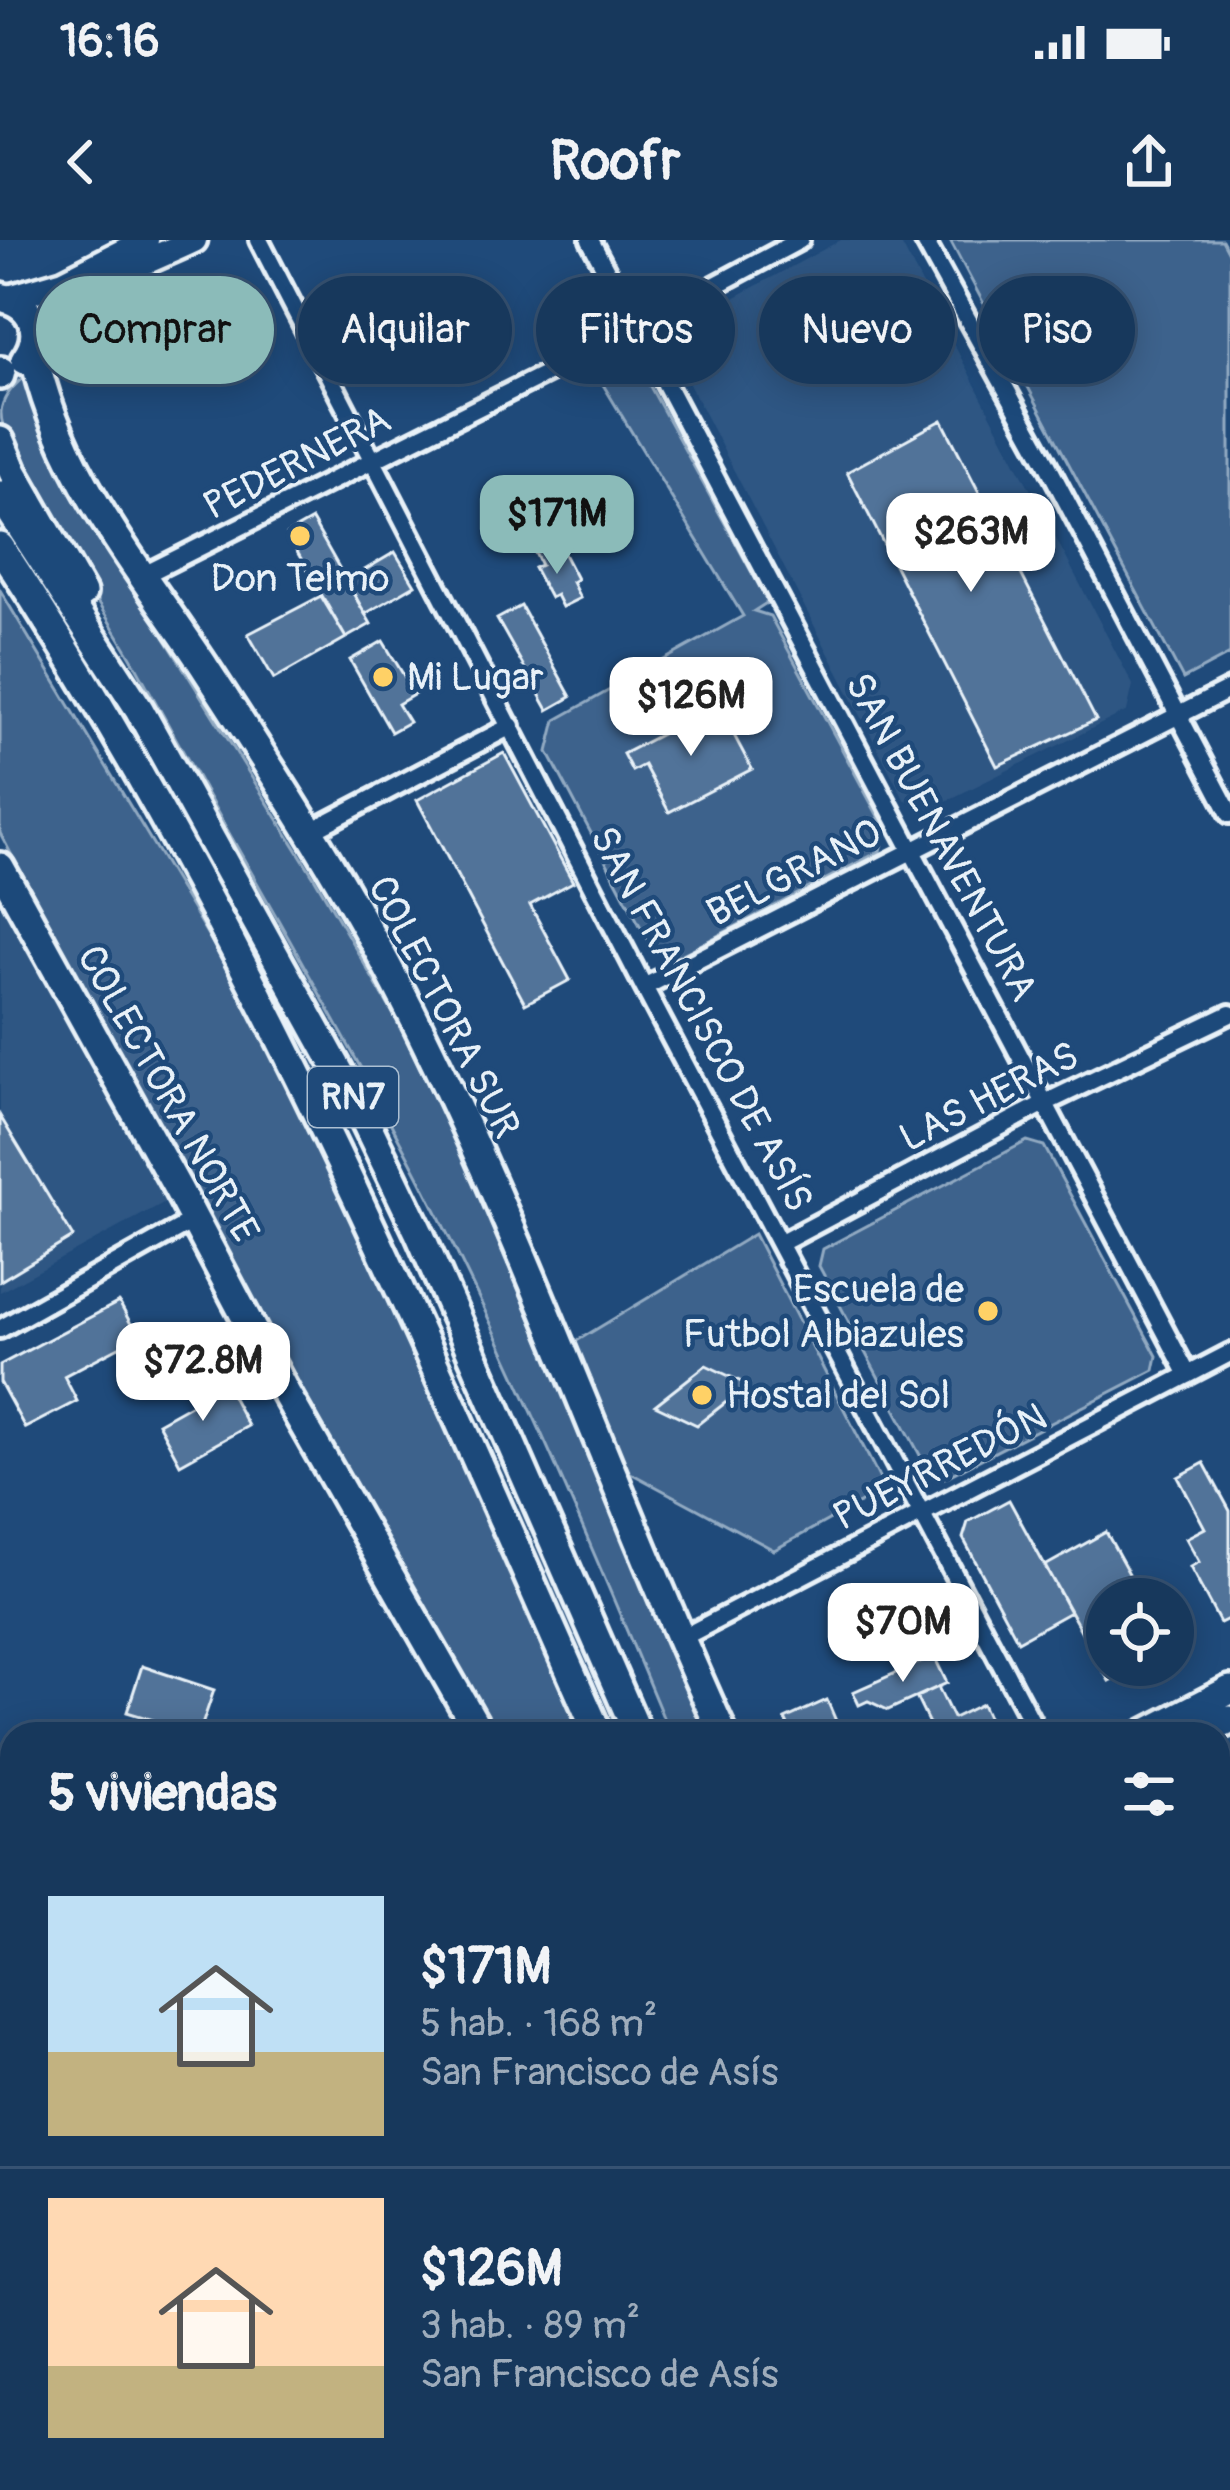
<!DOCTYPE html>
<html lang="es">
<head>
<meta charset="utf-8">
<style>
	body { margin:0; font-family:Pangolin,sans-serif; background:#203f62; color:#f1f3f6; height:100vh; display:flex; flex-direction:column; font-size:45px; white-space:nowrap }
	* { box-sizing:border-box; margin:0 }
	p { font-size:39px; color:#9eacbb }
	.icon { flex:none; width:66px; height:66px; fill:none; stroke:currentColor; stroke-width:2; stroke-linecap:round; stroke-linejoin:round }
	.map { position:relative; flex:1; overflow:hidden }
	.panel { position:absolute; left:0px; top:1482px; width:1230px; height:768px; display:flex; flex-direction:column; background:#17385c; border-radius:36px 36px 0 0; box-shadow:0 6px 30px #0003,0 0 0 3px #365272 }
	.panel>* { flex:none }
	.top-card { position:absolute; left:36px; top:36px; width:1158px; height:108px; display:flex; gap:24px }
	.buttons { position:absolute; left:1086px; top:1338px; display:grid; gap:24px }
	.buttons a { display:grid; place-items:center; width:108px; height:108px; border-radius:50%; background:#17385c; box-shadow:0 6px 30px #0003,0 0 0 3px #365272; font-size:60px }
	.price { position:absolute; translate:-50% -102px; padding:0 27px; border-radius:24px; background:#fff; color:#222; font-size:39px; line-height:78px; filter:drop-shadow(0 3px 6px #0008) }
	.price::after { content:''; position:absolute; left:50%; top:72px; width:36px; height:27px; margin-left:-18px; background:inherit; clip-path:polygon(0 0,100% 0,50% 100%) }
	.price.on { background:#8bbbb9; color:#111 }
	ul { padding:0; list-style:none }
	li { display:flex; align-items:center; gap:36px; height:300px; padding:0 48px }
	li+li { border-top:3px solid #365272 }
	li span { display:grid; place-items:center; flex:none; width:336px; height:240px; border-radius:0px; color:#555 }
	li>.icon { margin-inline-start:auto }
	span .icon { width:144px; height:144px; fill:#fffc; stroke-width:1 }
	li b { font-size:51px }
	h2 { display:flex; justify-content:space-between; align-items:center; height:144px; padding:0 48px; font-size:51px }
	.chip { padding:0 42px; border-radius:54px; background:#17385c; box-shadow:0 6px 30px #0003,0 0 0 3px #365272; font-size:42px; line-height:108px }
	.chip.on { background:#8bbbb9; color:#111 }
	.status { display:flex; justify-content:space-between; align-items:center; height:84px; padding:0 60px; background:#17385c; direction:ltr }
	.status svg { height:33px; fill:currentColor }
	header { display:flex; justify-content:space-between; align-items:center; height:156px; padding:0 48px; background:#17385c; font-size:54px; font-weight:700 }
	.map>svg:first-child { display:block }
	.built { fill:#2e5683 }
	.green { fill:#3c628c; stroke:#92aac2; stroke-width:3 }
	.building { fill:#517399; stroke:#e8f1f8; stroke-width:3 }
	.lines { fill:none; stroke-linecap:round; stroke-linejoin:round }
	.minor-casing { stroke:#e8f1f8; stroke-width:26 }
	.tertiary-casing { stroke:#e8f1f8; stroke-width:30 }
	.secondary-casing { stroke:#e8f1f8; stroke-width:33 }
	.primary-casing { stroke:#e8f1f8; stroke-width:36 }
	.trunk-casing { stroke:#e8f1f8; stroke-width:36 }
	.minor { stroke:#1f4a7a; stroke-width:16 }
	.tertiary { stroke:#1f4a7a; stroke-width:21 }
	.secondary { stroke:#1f4a7a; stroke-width:24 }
	.primary { stroke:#1f4a7a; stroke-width:27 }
	.trunk { stroke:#1f4a7a; stroke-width:27 }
	.poi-dot { fill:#ffd166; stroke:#1f4a7a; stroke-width:4.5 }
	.labels { text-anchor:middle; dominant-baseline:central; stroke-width:9; stroke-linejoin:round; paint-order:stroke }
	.shield { fill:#1f4a7a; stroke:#acbfd2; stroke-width:3 }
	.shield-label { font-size:36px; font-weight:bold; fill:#e8f1f8 }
	.street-label { font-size:39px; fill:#e8f1f8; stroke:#1f4a7a }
	.poi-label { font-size:39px; fill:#e8f1f8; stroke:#1f4a7a; text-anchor:start }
</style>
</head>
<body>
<div class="status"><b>16:16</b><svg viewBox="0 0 49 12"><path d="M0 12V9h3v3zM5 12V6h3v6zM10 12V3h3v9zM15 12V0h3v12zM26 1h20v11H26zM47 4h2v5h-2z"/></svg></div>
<header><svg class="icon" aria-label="back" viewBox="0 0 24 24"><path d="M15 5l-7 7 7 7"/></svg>Roofr<svg class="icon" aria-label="share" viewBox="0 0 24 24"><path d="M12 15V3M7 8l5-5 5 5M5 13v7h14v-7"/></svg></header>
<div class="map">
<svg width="1230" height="2250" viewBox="0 0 1230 2250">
	<rect width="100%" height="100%" fill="#1f4a7a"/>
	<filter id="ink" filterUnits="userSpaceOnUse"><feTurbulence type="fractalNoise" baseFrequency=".00833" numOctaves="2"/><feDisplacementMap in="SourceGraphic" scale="24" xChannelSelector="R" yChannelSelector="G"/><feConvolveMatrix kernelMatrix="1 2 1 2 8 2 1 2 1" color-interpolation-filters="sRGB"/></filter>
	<g filter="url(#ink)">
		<path class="built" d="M 841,0 L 899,0 L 1133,445 L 1127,471 L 928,570 L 904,559 L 683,132 L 693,80 Z
			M 0,655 L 167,961 L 0,1052 Z"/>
		<path class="green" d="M 950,0 L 1222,0 L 1230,15 L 1230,414 L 1183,439 Z
			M 629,108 L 768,362 L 754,371 L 770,376 L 885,589 L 880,611 L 677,717 L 654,712 L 548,512 L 556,480 L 743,376 L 593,128 Z
			M 25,136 L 48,202 L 76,256 L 314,637 L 398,782 L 460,912 L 707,1494 L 670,1494 C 587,1294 501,1092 400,901 C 316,741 222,585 136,426 C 109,377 0,217 1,172 C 2,157 14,145 25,136 Z
			M 0,350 L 212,702 L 313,889 L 594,1494 L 495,1494 L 193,958 L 0,593 Z
			M 1027,901 L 1044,906 L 1157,1116 L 1154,1130 L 944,1238 L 929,1232 L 819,1026 L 823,1009 Z
			M 754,994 L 885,1249 L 774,1310 L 625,1230 L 570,1105 Z"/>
		<path class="building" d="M 942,180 L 1096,480 L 997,526 L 847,232 Z
			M 312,280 L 371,384 L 346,398 L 287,294 Z
			M 545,308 L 550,319 L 563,312 L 577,339 L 572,342 L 580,358 L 562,367 L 556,355 L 550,358 L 534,328 L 541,325 L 535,313 Z
			M 395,312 L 415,345 L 365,374 L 346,341 Z
			M 321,356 L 346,398 L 274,439 L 248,394 Z
			M 521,366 L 571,457 L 548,470 L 497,379 Z
			M 383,401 L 415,454 L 398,464 L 409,482 L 391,492 L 350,420 Z
			M 718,465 L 752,529 L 669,572 L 644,525 L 632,531 L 623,514 Z
			M 504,513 L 573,642 L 530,665 L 570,740 L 525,764 L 417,560 Z
			M 0,876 L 73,997 L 0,1041 Z
			M 119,1062 L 138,1097 L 64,1136 L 77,1161 L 25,1188 L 0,1142 L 0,1125 Z
			M 706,1125 L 748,1145 L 697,1185 L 655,1165 Z
			M 226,1145 L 248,1186 L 180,1224 L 158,1183 Z
			M 1204,1223 L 1230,1271 L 1230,1378 L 1220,1383 L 1190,1327 L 1199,1322 L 1186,1298 L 1205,1288 L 1178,1237 Z
			M 1009,1260 L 1070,1372 L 1018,1401 L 963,1298 L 968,1282 Z
			M 1106,1292 L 1143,1359 L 1107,1359 L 1107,1425 L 1139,1425 L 1109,1441 L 1045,1326 Z
			M 934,1416 L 947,1443 L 888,1470 L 868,1461 L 859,1465 L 853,1452 Z
			M 142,1426 L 214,1450 L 199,1494 L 127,1472 Z
			M 938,1447 L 953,1478 L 982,1464 L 993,1488 L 981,1494 L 918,1494 L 930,1486 L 916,1457 Z
			M 827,1460 L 836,1481 L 807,1494 L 792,1494 L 785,1479 Z
			M 1230,1540 L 1230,1605 L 1221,1611 L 1218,1547 Z
			M 1218,2096 L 1228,2115 L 1224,2126 L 1230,2128 L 1228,2151 L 1218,2154 Z
			M 695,2238 L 733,2238 L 739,2250 L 683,2250 L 681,2246 Z"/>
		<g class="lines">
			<defs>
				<path id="minor" d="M 259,0 L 644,747 L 1038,1494
					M 590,0 L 1188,1135
					M 924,0 L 1046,222 L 1230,574
					M 142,336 L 615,99 L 800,0
					M 307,593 L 511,486
					M 644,747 L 1230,449
					M 781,1003 L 1043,864 L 1230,774
					M 0,1089 L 194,980
					M 680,1399 L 1230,1113"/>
				<path id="tertiary" d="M 860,2238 L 865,2250"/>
				<path id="secondary" d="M 9,58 L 64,42 L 146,0
					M 35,104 C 67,47 138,27 194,0"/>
				<path id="primary" d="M 0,57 C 33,63 45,93 25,120
					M 33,109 C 56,230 138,326 204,426 C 271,529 340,635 397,745 C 522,987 610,1246 723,1494
					M 0,627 L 178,949 L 285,1152 L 480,1494
					M 1145,1494 L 1230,1450
					M 1202,1494 L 1230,1480
					M 1028,2238 L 1033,2250"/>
				<path id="trunk" d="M 0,135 L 1,131
					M 0,201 L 13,232 L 82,353
					M 0,255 L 139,469 L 357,864 L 420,995 L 638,1494
					M 0,307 C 248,683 416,1084 598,1494
					M 920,2238 L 926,2250
					M 952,2238 L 957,2250"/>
			</defs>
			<use href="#minor" class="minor-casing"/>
			<use href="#tertiary" class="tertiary-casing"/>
			<use href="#secondary" class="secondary-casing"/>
			<use href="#primary" class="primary-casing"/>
			<use href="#trunk" class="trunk-casing"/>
			<use href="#minor" class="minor"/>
			<use href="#tertiary" class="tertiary"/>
			<use href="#secondary" class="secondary"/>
			<use href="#primary" class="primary"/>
			<use href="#trunk" class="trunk"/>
		</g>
	</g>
	<g class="poi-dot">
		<circle cx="300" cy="296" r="12"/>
		<circle cx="383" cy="437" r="12"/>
		<circle cx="988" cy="1071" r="12"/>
		<circle cx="702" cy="1155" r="12"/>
	</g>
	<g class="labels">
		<rect class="shield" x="308" y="827" width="90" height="60" rx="9"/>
		<g class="shield-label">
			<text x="353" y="857">RN7</text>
		</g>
		<g class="street-label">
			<text transform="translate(297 223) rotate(-27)">PEDERNERA</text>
			<text transform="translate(941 597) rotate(62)">SAN BUENAVENTURA</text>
			<text transform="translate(794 633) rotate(-27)">BELGRANO</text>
			<text transform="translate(444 767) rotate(63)">COLECTORA SUR</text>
			<text transform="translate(701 779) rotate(62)">SAN FRANCISCO DE ASÍS</text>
			<text transform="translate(168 854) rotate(61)">COLECTORA NORTE</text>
			<text transform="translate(989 857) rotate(-27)">LAS HERAS</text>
			<text transform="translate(940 1227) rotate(-27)">PUEYRREDÓN</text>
		</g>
		<g class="poi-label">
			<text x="300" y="338" text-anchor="middle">Don Telmo</text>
			<text x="407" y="437">Mi Lugar</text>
			<text x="964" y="1049" text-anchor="end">Escuela de<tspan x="964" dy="45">Futbol Albiazules</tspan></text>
			<text x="726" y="1155">Hostal del Sol</text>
		</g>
	</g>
</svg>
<div class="buttons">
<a><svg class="icon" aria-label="locate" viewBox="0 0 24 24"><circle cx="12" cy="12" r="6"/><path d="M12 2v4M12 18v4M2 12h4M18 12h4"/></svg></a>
</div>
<b class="price on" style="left:557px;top:337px">$171M</b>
<b class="price" style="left:971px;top:355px">$263M</b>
<b class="price" style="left:691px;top:519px">$126M</b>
<b class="price" style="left:203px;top:1184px">$72.8M</b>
<b class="price" style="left:903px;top:1445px">$70M</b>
<div class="top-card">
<a class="chip on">Comprar</a>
<a class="chip">Alquilar</a>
<a class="chip">Filtros</a>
<a class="chip">Nuevo</a>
<a class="chip">Piso</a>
</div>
<section class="panel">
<h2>5 viviendas<svg class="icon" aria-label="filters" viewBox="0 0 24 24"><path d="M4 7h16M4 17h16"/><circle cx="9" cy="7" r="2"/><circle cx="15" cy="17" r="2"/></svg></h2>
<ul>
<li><span style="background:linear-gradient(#bfe0f5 65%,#c2b280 0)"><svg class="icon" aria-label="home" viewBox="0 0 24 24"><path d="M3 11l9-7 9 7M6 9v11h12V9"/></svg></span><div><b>$171M</b><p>5 hab. · 168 m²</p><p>San Francisco de Asís</p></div></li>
<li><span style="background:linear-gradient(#ffd9b3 70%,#c2b280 0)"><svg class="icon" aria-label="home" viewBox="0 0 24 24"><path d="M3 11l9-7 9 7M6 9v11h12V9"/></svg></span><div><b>$126M</b><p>3 hab. · 89 m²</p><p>San Francisco de Asís</p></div></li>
</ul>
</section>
</div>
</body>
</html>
